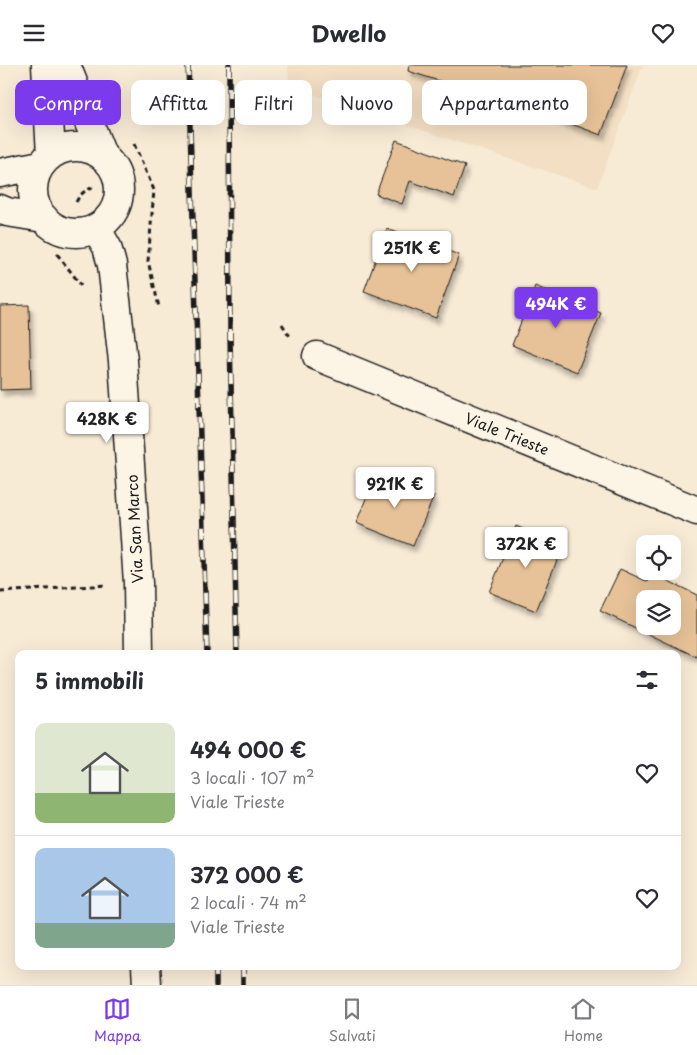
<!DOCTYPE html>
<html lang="it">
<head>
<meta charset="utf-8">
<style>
	body { margin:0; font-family:"Playpen Sans",sans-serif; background:#f7f7f7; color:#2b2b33; height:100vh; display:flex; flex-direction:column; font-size:19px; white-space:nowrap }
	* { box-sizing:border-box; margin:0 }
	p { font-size:16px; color:#7c7c81 }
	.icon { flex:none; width:28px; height:28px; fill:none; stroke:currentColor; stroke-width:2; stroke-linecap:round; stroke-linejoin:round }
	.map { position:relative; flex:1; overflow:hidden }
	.details { position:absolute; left:15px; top:585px; width:666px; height:320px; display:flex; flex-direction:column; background:#fff; border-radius:10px; box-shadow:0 5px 20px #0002 }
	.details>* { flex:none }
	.top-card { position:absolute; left:15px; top:15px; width:668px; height:45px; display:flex; gap:10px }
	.controls { position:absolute; left:636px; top:470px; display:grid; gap:10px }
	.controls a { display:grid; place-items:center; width:45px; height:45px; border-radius:10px; background:#fff; box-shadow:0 5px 20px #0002; font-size:25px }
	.price { position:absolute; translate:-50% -42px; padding:0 11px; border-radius:5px; background:#fff; color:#222; font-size:16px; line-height:32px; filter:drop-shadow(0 1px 2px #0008) }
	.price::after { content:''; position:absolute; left:50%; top:30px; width:15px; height:11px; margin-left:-8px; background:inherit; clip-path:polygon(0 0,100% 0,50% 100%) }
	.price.current { background:#7c3aed; color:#fff }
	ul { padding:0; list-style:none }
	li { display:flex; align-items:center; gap:15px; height:125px; padding:0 20px }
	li+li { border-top:1px solid #e1e1e2 }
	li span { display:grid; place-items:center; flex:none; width:140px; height:100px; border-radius:10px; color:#555 }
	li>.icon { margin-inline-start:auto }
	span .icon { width:60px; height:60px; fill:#fffc; stroke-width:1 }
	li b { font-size:21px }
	h2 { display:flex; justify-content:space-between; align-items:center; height:60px; padding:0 20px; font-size:21px }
	.chip { padding:0 18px; border-radius:10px; background:#fff; box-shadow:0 5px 20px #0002; font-size:18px; line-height:45px }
	.chip.current { background:#7c3aed; color:#fff }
	header { display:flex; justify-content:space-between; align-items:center; height:65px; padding:0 20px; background:#fff; font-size:22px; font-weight:700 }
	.tab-bar { display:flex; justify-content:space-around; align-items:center; height:70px; border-top:1px solid #e1e1e2; background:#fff; font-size:14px; color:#7c7c81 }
	.tab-bar a { display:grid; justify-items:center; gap:2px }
	.tab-bar .current { color:#7c3aed }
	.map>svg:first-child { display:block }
	.built { fill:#f3dfc3 }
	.building { fill:#e7c298; stroke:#1c1c1c; fill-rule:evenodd; filter:url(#shadow) }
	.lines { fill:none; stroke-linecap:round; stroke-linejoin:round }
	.minor-casing { stroke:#1c1c1c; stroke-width:31 }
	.path { stroke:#1c1c1c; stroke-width:3; stroke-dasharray:5 4; stroke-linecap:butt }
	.minor { stroke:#fcf5e5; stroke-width:28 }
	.rail-casing { stroke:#1c1c1c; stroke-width:5.5 }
	.rail { stroke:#fcf5e5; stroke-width:4; stroke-dasharray:11; stroke-linecap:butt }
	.labels { text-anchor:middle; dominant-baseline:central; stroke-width:4.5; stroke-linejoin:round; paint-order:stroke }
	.street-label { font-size:15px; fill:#1c1c1c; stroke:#fcf5e5 }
</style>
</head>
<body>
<header><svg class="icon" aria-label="menu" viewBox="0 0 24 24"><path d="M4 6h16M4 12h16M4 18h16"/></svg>Dwello<svg class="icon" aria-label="heart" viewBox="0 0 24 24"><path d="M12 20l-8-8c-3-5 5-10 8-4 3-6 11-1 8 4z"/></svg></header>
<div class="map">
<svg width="697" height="920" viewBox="0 0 697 920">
	<defs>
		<filter id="shadow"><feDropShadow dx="3" dy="5.5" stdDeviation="2.5" flood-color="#0004"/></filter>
	</defs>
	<rect width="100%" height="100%" fill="#f8ebd6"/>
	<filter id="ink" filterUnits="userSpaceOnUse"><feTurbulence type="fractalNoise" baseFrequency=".02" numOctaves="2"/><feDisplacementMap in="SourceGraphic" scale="10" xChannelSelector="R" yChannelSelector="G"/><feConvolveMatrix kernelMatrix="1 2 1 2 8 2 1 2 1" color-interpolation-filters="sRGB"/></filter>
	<g filter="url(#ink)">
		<path class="built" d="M 288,0 L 643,0 L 597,123 L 289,21 Z"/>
		<path class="building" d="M 409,0 L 627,0 L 601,70 L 518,39 L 517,41 L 408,6 Z
			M 396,75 L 465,101 L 454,132 L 410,116 L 402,139 L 376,129 Z
			M 387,164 L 459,190 L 436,253 L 364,226 Z
			M 535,221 L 601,248 L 577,307 L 512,280 Z
			M 29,240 L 31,324 L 0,325 L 0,241 Z
			M 377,407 L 434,431 L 413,481 L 356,458 Z
			M 516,461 L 563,481 L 536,546 L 489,527 Z
			M 620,504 L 648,517 L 652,508 L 697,530 L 697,592 L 600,546 ZM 645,534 L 672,534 L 672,561 L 645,561 Z"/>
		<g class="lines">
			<defs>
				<path id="minor" d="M 46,0 L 51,90
					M 66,0 L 102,90
					M33 125a43 43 0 1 1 86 0a43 43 0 1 1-86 0Z
					M 0,108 L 41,100
					M 0,144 L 7,147 L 44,153
					M 96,163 L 107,182 L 112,200 L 123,296 L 138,518 L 139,589
					M 317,291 L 697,446
					M 146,901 L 147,920"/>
			</defs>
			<use href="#minor" class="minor-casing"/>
			<path class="path" d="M 134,79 L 154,125 L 148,196 L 159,242
				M 76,137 C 81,128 86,124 96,122
				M 57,189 L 81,220
				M 282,259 L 291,273
				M 0,527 L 107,520"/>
			<use href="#minor" class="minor"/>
			<defs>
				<path id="rail" d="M 188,0 L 207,589
					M 229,0 L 230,272 L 237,589
					M 216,901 L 216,920
					M 243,901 L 243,920"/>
			</defs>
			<use href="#rail" class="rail-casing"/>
			<use href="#rail" class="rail"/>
		</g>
	</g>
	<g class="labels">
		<g class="street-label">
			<text transform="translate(507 368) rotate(22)">Viale Trieste</text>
			<text transform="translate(134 464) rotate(-93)">Via San Marco</text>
		</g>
	</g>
</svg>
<div class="controls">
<a><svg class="icon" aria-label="locate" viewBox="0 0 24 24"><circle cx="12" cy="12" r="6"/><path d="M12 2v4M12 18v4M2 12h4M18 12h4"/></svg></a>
<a><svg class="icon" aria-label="layers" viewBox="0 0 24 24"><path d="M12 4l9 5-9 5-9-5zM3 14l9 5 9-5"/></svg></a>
</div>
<b class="price" style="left:412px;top:208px">251K €</b>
<b class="price current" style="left:556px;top:264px">494K €</b>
<b class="price" style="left:107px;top:379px">428K €</b>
<b class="price" style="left:395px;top:444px">921K €</b>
<b class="price" style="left:526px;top:504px">372K €</b>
<div class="top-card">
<a class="chip current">Compra</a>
<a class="chip">Affitta</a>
<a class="chip">Filtri</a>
<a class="chip">Nuovo</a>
<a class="chip">Appartamento</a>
</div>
<section class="details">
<h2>5 immobili<svg class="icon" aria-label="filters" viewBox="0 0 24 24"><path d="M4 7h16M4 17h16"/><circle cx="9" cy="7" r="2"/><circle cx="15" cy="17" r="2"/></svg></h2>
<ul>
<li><span style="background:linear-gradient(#dfe7d0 70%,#8fb573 0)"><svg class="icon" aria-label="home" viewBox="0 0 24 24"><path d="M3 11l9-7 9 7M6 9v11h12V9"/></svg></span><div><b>494 000 €</b><p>3 locali · 107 m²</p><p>Viale Trieste</p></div><svg class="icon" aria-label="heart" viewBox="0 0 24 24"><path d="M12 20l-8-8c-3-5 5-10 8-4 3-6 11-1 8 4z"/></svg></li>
<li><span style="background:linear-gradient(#a9c7e8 75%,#7fa58c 0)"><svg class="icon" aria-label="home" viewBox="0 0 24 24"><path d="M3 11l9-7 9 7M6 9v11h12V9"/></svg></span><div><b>372 000 €</b><p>2 locali · 74 m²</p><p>Viale Trieste</p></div><svg class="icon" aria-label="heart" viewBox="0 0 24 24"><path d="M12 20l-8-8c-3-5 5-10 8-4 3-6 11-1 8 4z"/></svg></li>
</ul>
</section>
</div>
<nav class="tab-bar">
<a class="current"><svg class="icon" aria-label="map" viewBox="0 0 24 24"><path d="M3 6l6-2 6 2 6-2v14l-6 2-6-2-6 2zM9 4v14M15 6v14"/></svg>Mappa</a>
<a><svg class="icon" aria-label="saved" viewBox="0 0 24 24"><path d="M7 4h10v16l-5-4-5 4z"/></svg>Salvati</a>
<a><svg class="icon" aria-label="home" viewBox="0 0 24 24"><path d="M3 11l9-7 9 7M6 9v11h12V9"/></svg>Home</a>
</nav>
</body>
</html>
